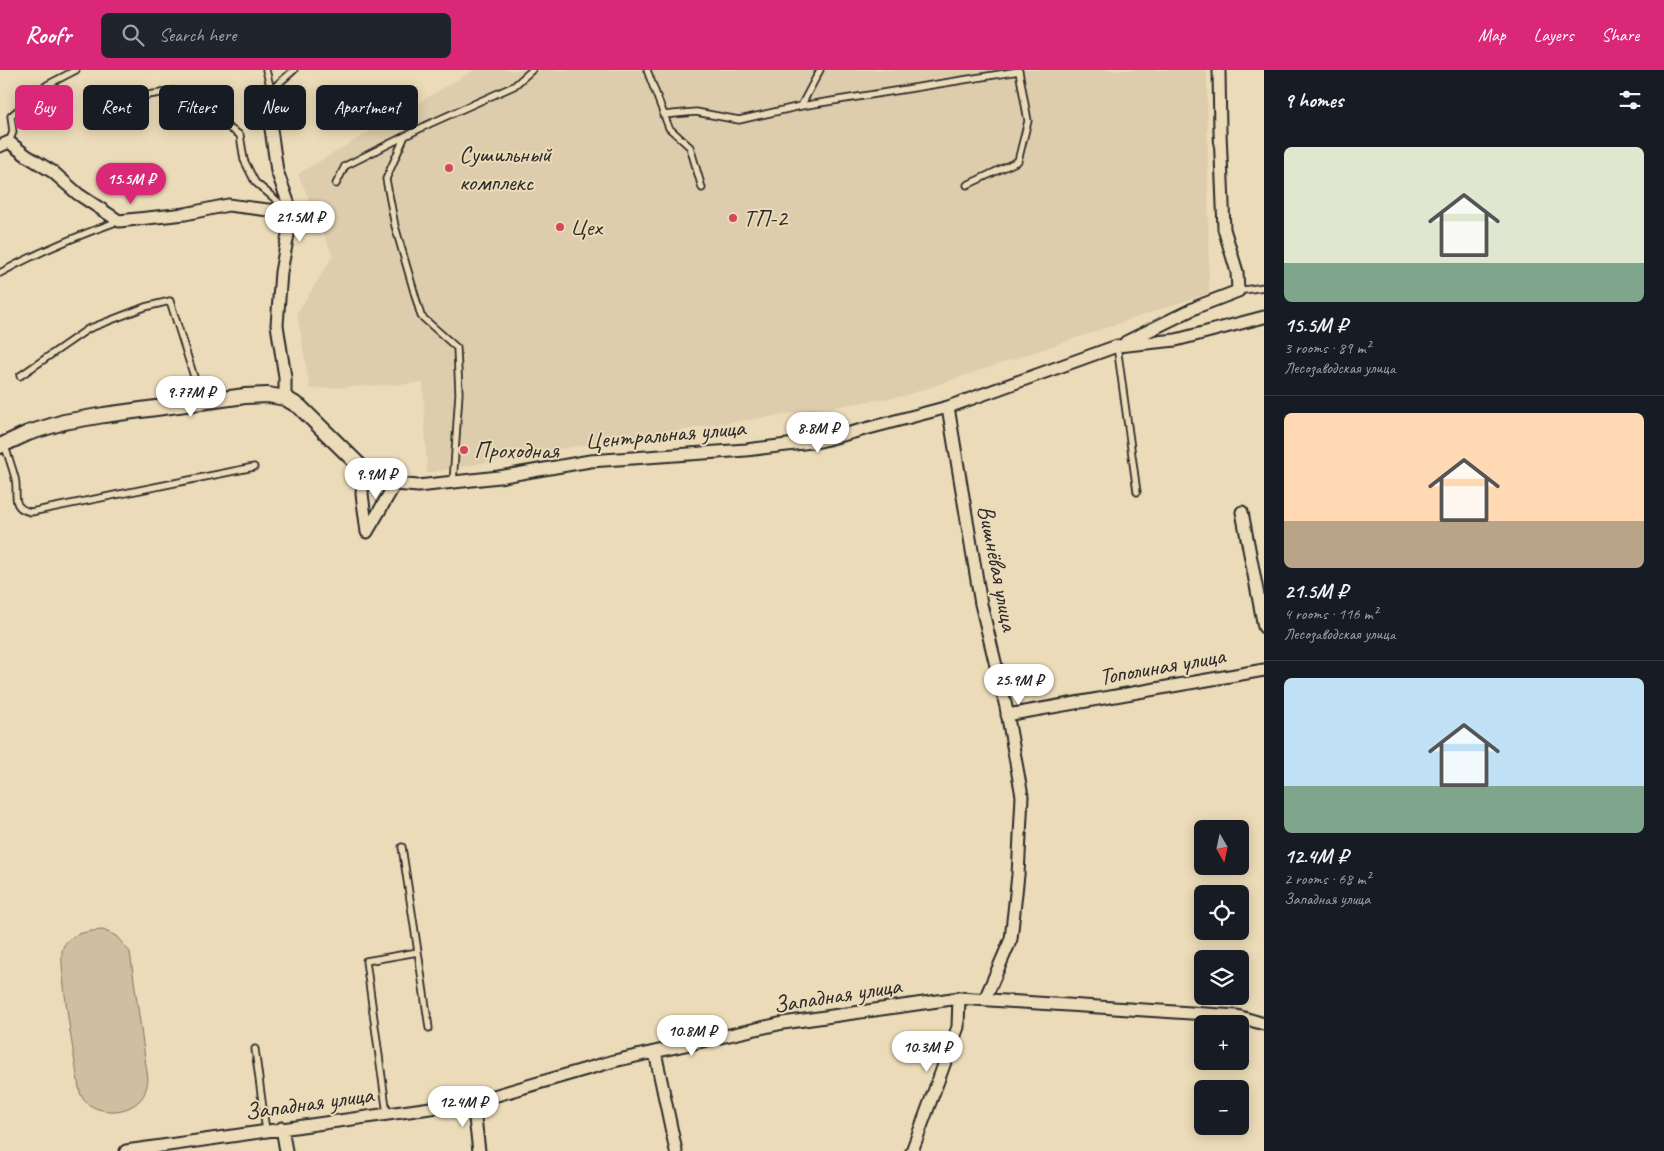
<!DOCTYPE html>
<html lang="en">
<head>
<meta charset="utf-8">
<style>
	body { margin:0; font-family:Caveat,sans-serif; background:#20242c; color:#f1f3f6; height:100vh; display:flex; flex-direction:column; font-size:19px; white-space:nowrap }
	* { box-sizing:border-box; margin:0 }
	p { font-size:16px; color:#9ea1a6 }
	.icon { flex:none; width:28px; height:28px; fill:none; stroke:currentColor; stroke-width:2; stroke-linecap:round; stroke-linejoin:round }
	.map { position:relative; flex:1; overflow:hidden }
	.panel { display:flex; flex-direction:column; background:#171b24; width:400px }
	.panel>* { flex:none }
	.hud { position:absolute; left:15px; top:15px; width:475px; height:45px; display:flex; gap:10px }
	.needle { width:32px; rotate:171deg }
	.buttons { position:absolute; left:1194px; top:750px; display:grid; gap:10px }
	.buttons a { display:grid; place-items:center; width:55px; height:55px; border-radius:8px; background:#171b24; box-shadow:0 2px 12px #0003; font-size:25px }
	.price { position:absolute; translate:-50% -42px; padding:0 11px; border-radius:18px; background:#fff; color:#222; font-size:16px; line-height:32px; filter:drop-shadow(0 1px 2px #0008) }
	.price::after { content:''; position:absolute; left:50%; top:30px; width:15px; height:11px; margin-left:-8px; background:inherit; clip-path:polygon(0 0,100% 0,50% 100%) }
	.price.active { background:#db2777; color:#fff }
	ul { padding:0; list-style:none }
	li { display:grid; align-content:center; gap:10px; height:265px; padding:0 20px }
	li+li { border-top:1px solid #363941 }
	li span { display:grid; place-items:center; height:155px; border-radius:8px; color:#555 }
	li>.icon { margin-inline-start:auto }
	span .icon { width:90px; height:90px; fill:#fffc; stroke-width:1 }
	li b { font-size:21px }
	h2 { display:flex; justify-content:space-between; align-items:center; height:60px; padding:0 20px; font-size:21px }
	.chip { padding:0 18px; border-radius:8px; background:#171b24; box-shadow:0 2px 12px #0003; font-size:18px; line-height:45px }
	.chip.active { background:#db2777; color:#fff }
	header { display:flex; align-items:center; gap:30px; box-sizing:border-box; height:70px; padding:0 25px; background:#db2777; color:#fff }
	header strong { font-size:24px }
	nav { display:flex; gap:28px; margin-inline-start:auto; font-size:18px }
	.search { width:350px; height:45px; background:#20242c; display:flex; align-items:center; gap:12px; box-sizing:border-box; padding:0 18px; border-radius:8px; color:#9ea1a6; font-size:19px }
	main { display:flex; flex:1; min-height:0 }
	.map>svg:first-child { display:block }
	.built { fill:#ddcdad }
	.green { fill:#cdbfa0; stroke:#7c7566 }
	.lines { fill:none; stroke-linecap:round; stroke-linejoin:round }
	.service-casing { stroke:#2b2b2b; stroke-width:9 }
	.minor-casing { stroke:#2b2b2b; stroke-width:15 }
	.tertiary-casing { stroke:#2b2b2b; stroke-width:18 }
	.service { stroke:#ecdbb8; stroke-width:5.5 }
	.minor { stroke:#ecdbb8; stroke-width:11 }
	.tertiary { stroke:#ecdbb8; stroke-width:14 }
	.poi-dot { fill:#d1495b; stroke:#ecdbb8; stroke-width:2 }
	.labels { text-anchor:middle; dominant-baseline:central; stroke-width:4; stroke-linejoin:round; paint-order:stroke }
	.poi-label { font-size:24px; fill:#2b2b2b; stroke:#ecdbb8; text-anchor:start }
	.street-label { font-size:24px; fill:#2b2b2b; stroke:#ecdbb8 }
</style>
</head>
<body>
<header>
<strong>Roofr</strong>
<div class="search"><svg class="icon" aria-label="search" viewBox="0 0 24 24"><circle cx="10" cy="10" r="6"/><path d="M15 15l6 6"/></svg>Search here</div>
<nav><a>Map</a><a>Layers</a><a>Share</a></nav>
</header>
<main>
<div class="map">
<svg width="1264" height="1081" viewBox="0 0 1264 1081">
	<rect width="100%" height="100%" fill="#ecdbb8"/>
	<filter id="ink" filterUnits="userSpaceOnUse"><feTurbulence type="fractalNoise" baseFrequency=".02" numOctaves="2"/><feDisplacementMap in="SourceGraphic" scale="10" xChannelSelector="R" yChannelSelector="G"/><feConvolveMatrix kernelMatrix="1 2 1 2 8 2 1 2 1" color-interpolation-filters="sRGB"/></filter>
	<g filter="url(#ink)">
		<path class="built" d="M 474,0 L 1207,0 L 1209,223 L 904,326 L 565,378 L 427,403 L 423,313 L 310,319 L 297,243 L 333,186 L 298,104 Z"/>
		<path class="green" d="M 103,860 L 116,866 L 130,882 L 148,1009 C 147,1016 146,1024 140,1030 C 126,1045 96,1045 83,1029 C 81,1026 80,1022 79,1018 C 76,998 57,889 63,877 C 70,863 88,861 103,860 Z"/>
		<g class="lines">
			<defs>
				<path id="service" d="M 266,0 L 271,20 L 294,0
					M 647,0 L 669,58 L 690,77 L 702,118
					M 135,27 L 174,21 L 190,41 L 215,49 L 240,65 L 244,90 L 255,112 L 288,140
					M 801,36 L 820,0
					M 663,45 L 696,42 L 739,50 L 801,36 L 1019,1 L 1028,51 L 1018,91 L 967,115
					M 405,66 L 386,109 L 395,156 L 421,246 L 457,278 L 459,323 L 453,413
					M 9,72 L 13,62 L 11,46 L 47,15 L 76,0
					M 336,114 L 345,96 L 429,54 L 514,16 L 532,0
					M 0,203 C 40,181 76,166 119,151
					M 1238,221 L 1264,217
					M 1117,276 L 1137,422
					M 20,306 L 88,259 L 145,237 L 170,231 L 202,332
					M 4,374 C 8,385 12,397 15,408 C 19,423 9,438 31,442 L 254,397
					M 418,882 L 429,958
					M 255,979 L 266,1061
					M 387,1044 L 366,891 L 418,882 L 402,777"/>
				<path id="minor" d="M 271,20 L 269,45 L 277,101 L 292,143 L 281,202 L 277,255 L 285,307 L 285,328
					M 0,76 L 9,72 L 27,86 L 53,102 L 78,124 L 119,151 L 185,144 L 228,135 L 292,143
					M 1126,272 L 1199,236 L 1238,221 L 1237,202 L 1224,159 L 1220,62 L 1219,0
					M 948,337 L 981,534 L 1006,637 L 1022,726 L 1018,805 L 1011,869 L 985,929
					M 1242,442 L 1264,557
					M 367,462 L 362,424 L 364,400 L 378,408 L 395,414 L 418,416 L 499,407 L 590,391 L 746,380 L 820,371 L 948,337 L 1117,276 L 1176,270 L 1264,247
					M 367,462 L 395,414
					M 1007,645 L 1264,600
					M 655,982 L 676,1081
					M 473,1032 L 479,1081
					M 282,1058 L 286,1081
					M 126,1081 L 473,1032 L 614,991 L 783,953 L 959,928 L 1237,946 L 1264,954
					M 912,1081 L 958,957 L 959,928"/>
				<path id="tertiary" d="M 0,376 L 28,363 L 64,352 L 104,345 L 245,326 L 268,325 L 285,328 L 300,337 L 364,400"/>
			</defs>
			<use href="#service" class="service-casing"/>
			<use href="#minor" class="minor-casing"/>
			<use href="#tertiary" class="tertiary-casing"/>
			<use href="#service" class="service"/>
			<use href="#minor" class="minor"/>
			<use href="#tertiary" class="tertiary"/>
		</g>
	</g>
	<g class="poi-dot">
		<circle cx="449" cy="98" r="5"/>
		<circle cx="733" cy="148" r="5"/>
		<circle cx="560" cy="157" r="5"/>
		<circle cx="464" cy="380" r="5"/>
	</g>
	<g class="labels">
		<g class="poi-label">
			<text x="459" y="84">Сушильный<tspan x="459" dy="28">комплекс</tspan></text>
			<text x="743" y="148">ТП-2</text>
			<text x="570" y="157">Цех</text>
			<text x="474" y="380">Проходная</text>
		</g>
		<g class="street-label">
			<text transform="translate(665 364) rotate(-5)">Центральная улица</text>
			<text transform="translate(998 498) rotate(79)">Вишнёвая улица</text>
			<text transform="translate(1162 596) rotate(-10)">Тополиная улица</text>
			<text transform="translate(837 925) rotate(-9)">Западная улица</text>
			<text transform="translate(309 1033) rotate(-8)">Западная улица</text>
		</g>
	</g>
</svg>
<div class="buttons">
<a><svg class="needle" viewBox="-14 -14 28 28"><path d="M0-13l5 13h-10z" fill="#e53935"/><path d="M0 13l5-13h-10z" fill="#9ea1a6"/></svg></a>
<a><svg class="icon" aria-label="locate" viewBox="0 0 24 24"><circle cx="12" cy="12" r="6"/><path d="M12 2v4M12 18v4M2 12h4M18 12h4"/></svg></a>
<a><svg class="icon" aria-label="layers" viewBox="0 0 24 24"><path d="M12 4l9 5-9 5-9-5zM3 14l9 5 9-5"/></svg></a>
<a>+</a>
<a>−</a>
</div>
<b class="price active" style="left:131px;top:135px">15.5M ₽</b>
<b class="price" style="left:300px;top:173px">21.5M ₽</b>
<b class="price" style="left:191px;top:348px">9.77M ₽</b>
<b class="price" style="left:818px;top:384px">8.8M ₽</b>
<b class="price" style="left:376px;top:430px">9.9M ₽</b>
<b class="price" style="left:1019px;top:636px">25.9M ₽</b>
<b class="price" style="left:692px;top:987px">10.8M ₽</b>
<b class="price" style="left:927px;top:1003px">10.3M ₽</b>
<b class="price" style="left:463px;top:1058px">12.4M ₽</b>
<div class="hud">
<a class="chip active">Buy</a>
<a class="chip">Rent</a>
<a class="chip">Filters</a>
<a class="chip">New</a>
<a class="chip">Apartment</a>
</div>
</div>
<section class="panel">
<h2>9 homes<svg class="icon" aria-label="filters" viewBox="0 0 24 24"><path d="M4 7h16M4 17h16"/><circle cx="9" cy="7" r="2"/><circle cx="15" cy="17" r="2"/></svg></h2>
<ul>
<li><span style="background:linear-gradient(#dfe7d0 75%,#7fa58c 0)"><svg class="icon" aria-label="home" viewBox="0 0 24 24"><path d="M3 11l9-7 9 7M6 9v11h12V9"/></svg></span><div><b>15.5M ₽</b><p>3 rooms · 89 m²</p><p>Лесозаводская улица</p></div></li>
<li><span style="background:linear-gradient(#ffd9b3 70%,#b9a48a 0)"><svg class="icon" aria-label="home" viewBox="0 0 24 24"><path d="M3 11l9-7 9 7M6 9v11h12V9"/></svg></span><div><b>21.5M ₽</b><p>4 rooms · 116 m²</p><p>Лесозаводская улица</p></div></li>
<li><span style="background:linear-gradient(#bfe0f5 70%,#7fa58c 0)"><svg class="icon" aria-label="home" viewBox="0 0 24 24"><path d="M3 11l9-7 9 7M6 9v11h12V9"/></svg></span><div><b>12.4M ₽</b><p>2 rooms · 68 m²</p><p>Западная улица</p></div></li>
</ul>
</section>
</main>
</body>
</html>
